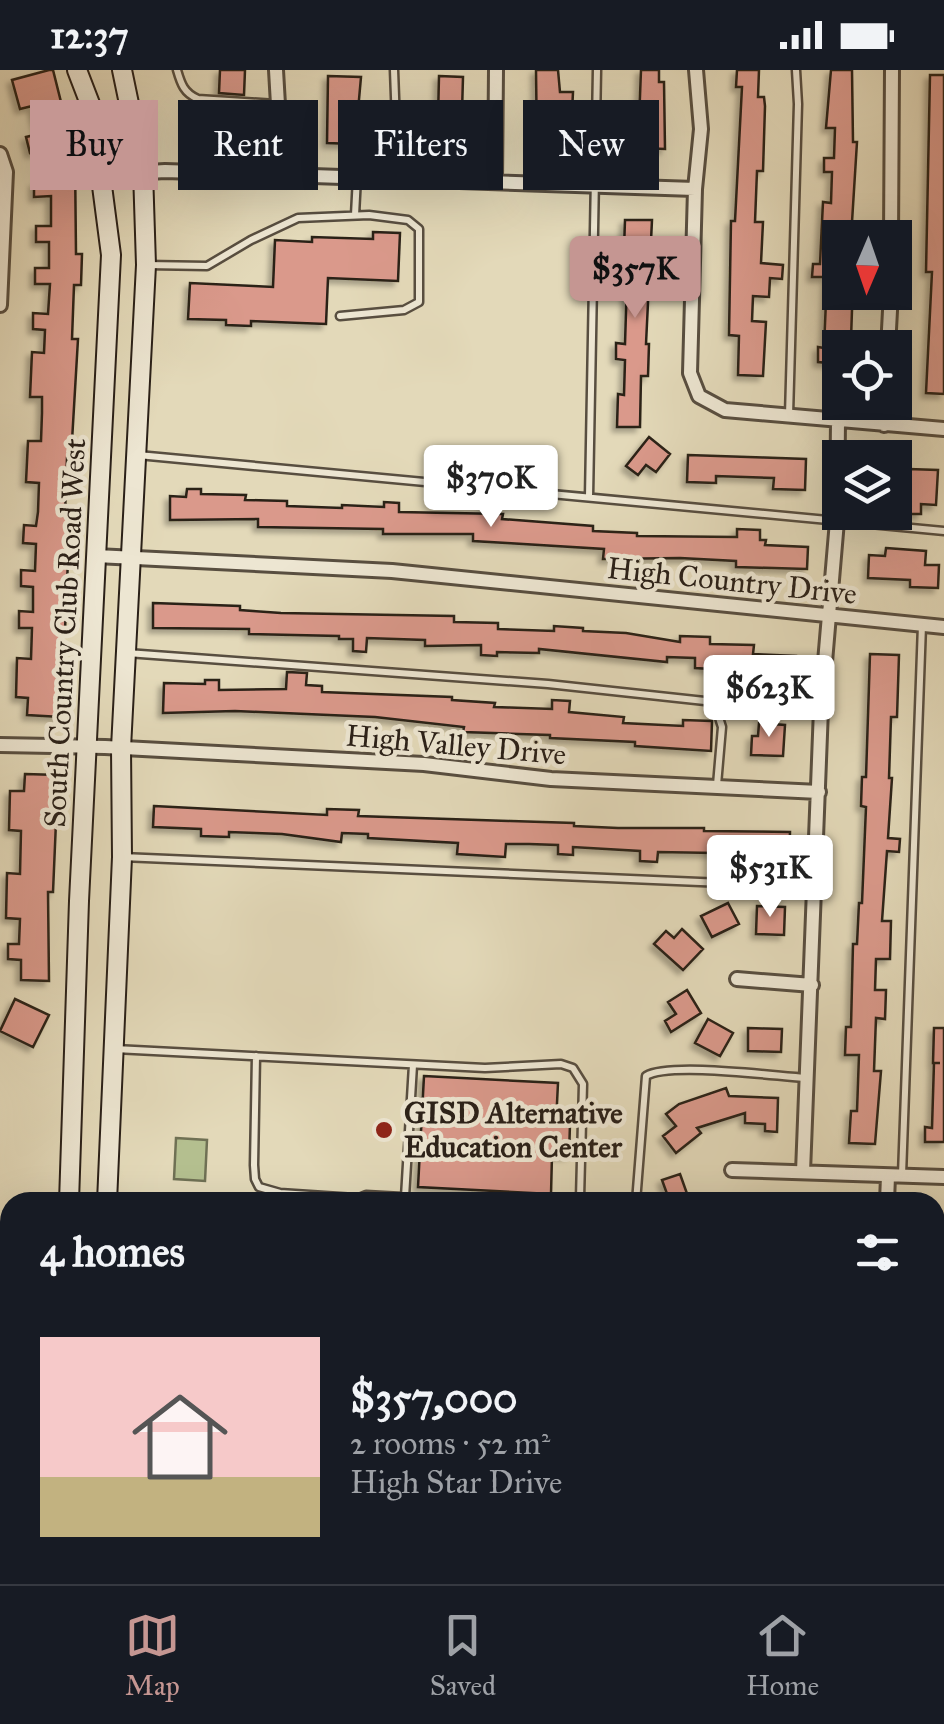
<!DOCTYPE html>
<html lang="en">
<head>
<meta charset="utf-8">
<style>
	body { margin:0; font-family:"IM FELL Great Primer",serif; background:#242831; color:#f1f3f6; height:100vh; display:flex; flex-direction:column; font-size:38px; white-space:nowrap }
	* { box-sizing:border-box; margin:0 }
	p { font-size:32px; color:#9ea1a6 }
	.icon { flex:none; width:55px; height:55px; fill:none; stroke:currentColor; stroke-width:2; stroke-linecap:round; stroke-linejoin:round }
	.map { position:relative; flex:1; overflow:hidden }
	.side { position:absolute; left:0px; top:1122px; width:945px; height:392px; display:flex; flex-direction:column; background:#171b24; border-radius:30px 30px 0 0; box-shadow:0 10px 40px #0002 }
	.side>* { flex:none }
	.banner { position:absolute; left:30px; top:30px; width:885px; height:90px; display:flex; gap:20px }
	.needle { width:65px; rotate:182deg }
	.fabs { position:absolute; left:822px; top:150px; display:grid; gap:20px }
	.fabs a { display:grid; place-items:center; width:90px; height:90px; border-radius:0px; background:#171b24; box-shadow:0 10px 40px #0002; font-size:50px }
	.price { position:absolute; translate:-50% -85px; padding:0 22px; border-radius:10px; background:#fff; color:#222; font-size:32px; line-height:65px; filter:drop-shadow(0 2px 5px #0008) }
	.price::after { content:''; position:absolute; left:50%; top:60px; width:30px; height:22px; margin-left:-15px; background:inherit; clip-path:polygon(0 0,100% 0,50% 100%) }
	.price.active { background:#c59692; color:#111 }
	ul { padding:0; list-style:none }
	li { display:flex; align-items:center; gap:30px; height:250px; padding:0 40px }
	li+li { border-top:2px solid #363941 }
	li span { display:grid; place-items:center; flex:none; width:280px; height:200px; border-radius:0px; color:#555 }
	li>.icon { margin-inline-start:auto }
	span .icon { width:120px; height:120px; fill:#fffc; stroke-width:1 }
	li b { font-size:42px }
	h2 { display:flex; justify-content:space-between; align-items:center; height:120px; padding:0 40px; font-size:42px }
	.tag { padding:0 35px; border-radius:0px; background:#171b24; box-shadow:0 10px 40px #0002; font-size:35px; line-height:90px }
	.tag.active { background:#c59692; color:#111 }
	.status { display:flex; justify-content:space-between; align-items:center; height:70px; padding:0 50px; background:#171b24; direction:ltr }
	.status svg { height:28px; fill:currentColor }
	.dock { display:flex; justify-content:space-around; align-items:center; height:140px; border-top:2px solid #363941; background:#171b24; font-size:28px; color:#9ea1a6 }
	.dock a { display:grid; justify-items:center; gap:5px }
	.dock .active { color:#c59692 }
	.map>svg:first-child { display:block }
	.green { fill:#b4bf8f; stroke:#6f7054; stroke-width:2.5 }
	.building { fill:#da998b; stroke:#2a2018; stroke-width:2.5; filter:url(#shadow) }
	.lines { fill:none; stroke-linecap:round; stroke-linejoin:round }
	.lane-casing { stroke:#584e40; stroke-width:11 }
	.street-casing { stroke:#584e40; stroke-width:18 }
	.secondary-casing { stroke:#2a2018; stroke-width:22 }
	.lane { stroke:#ede6d2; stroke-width:6 }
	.street { stroke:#ede6d2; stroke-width:12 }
	.secondary { stroke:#ede6d2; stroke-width:18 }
	.poi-dot { fill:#8f2418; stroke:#ede6d2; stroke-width:4 }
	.labels { text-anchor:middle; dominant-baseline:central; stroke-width:9; stroke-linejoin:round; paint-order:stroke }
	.street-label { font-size:30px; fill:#2a2018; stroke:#ede6d2 }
	.poi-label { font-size:30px; font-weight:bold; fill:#2a2018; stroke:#ede6d2; text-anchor:start }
</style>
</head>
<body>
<div class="status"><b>12:37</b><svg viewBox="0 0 49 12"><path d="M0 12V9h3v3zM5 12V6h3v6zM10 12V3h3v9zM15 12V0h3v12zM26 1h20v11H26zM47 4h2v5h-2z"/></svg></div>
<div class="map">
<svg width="944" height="1514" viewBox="0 0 944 1514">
	<defs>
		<filter id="shadow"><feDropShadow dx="-4.5" dy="4.5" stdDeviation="2.5" flood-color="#0004"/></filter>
	</defs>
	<rect width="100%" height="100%" fill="#e3d9b9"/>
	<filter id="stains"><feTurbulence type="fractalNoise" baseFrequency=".002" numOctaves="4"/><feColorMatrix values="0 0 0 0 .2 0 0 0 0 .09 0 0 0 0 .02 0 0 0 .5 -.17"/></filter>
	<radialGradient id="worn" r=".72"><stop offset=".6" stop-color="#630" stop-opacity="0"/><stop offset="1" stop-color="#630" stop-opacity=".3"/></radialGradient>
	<path class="green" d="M 176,1068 L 207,1070 L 205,1111 L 174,1109 Z"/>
	<path class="building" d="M 49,0 L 53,0 L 75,88 L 76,184 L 82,184 L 81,215 L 74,215 L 72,269 L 78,269 L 71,388 L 67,388 L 65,443 L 70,443 L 65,560 L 61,559 L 61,647 L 27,645 L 28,628 L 16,627 L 17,588 L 31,589 L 32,558 L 19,558 L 19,541 L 33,542 L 33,517 L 21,516 L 21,500 L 35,501 L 36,474 L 23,473 L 24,455 L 36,456 L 38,442 L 39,413 L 26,412 L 28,371 L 41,371 L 42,343 L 42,327 L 30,327 L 32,282 L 44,283 L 45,260 L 33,259 L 33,243 L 48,244 L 50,214 L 35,214 L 35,198 L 49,198 L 49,172 L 36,172 L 36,156 L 51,156 L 51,126 L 34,127 L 34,113 L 47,112 L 46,80 L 30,83 L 26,67 L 39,64 L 32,36 L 20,39 L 12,10 Z
		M 220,0 L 245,0 L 244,25 L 219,23 Z
		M 536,0 L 558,0 L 560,22 L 573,22 L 572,42 L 568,42 L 567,80 L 537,79 Z
		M 641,0 L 659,0 L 659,12 L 664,12 L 665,79 L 642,78 L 642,67 L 628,66 L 628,52 L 639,52 Z
		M 737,0 L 759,0 L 758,27 L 764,27 L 765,36 L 763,101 L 757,101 L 755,152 L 763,152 L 761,193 L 783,195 L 782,209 L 770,208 L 769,227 L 753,226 L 752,251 L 766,252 L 763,306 L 738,305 L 739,266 L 729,265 L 731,151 L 735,151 L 742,17 L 736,17 Z
		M 831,0 L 852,0 L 853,72 L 857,72 L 851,168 L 840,168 L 840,222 L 850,222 L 852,240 L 851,269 L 840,269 L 840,294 L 818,292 L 818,277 L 824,278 L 827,207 L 812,207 L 813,194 L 820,194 L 823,132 L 831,133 L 832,102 L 824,102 L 824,88 L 834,88 L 835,58 L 826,58 Z
		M 930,5 L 944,5 L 944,324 L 926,323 L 932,202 L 926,202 Z
		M 328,6 L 361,7 L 355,74 L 327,73 Z
		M 439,6 L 463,7 L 461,77 L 431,76 L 432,48 L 438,48 Z
		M 219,37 L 249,41 L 248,69 L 207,67 L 208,40 L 219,40 Z
		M 625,150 L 652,150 L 646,274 L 649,274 L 648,306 L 641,306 L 640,357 L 617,357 L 618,324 L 624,325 L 625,290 L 616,289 L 616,273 L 625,274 L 628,179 L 624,179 Z
		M 373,162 L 400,163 L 398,211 L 328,208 L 326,254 L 251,251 L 251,256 L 226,255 L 226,250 L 188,249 L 190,213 L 273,217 L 275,170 L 312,172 L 312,167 L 373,169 Z
		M 649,367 L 670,384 L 656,402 L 646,395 L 638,405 L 626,396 Z
		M 688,385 L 806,389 L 805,420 L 773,419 L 774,408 L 716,406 L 716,413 L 687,412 Z
		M 908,399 L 938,400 L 936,435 L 921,434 L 921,444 L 907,444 Z
		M 187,419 L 201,419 L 201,424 L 246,425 L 245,430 L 287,431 L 287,436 L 342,438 L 342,435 L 384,437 L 384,432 L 399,433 L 399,442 L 503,444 L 502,449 L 593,456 L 593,461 L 637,463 L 637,466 L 737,467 L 737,459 L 760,460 L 760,470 L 766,470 L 765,475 L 808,477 L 807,499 L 736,497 L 736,491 L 680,488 L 603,489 L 604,479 L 473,471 L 473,464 L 383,464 L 383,459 L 258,457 L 258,449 L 170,450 L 170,426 L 186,427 Z
		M 886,478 L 926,481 L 925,495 L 939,495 L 938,518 L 910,517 L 910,510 L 868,508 L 869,485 L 885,486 Z
		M 153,533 L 240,536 L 240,540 L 281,543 L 454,546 L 454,552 L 498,553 L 498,559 L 554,561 L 554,556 L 583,558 L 583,561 L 626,563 L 680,572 L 680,566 L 710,567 L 710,574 L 754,575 L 753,584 L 796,586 L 795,609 L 763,608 L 763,602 L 695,598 L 695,588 L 667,587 L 667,592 L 539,579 L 539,583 L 497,582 L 497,586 L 481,585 L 481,575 L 425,576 L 425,570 L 367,568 L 366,582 L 353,581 L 353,569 L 339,569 L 339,566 L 249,564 L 249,559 L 153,558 Z
		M 870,584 L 899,585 L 897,647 L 891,647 L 889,708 L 892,708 L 888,768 L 900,769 L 899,782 L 887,781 L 882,851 L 891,851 L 890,889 L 876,889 L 875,920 L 886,920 L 885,949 L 876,948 L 874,1001 L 881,1001 L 875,1074 L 849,1073 L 851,1041 L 857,1041 L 859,985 L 845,985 L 846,957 L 851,957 L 853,874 L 857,874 L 859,833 L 862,833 L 866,737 L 861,736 L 862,707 L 866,707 Z
		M 287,602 L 307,603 L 306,615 L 322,616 L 322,622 L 452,627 L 452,630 L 495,633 L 494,637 L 552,639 L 552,630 L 570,631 L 569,642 L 624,647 L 623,653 L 683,656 L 683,650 L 712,651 L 711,681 L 635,676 L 635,672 L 550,668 L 550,665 L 463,662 L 464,657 L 375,647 L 235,641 L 163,643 L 164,613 L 205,614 L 205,610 L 219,610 L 219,620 L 286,619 Z
		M 759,653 L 785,655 L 783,686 L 751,685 L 752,666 L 758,666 Z
		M 25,704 L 58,705 L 53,822 L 48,822 L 49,911 L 21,910 L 21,890 L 8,889 L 8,874 L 19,874 L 20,849 L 6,848 L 7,803 L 20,804 L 21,761 L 9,760 L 10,721 L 24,721 Z
		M 154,736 L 327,745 L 327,739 L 359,740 L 358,746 L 574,753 L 574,756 L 618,758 L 704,758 L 704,761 L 790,762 L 789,794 L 773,793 L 774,784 L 658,782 L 657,792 L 640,791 L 640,781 L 573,777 L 573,785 L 558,784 L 558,775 L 529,774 L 506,774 L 505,787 L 457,784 L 458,773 L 368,768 L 368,764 L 342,763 L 341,772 L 282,764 L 229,762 L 229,767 L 201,766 L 201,759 L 153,757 Z
		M 728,833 L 739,854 L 712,867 L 701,846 Z
		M 757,836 L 785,837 L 784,865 L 756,864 Z
		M 682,859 L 703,879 L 683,900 L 654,874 L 666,861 L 674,868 Z
		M 687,920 L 701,943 L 671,962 L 665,951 L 676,944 L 668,932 Z
		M 15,929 L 49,945 L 33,977 L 0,961 Z
		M 708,949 L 733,963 L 720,986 L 695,973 Z
		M 748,958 L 782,959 L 781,982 L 748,981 Z
		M 934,958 L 944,958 L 944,1072 L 925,1072 L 925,1057 L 932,1058 L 934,993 L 940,993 L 933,993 Z
		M 424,1006 L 558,1013 L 556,1053 L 570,1054 L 569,1085 L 552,1085 L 551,1124 L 418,1117 Z
		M 726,1018 L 729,1026 L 778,1028 L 777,1062 L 765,1061 L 765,1054 L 745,1053 L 745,1043 L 697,1058 L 701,1063 L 676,1083 L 663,1066 L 676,1056 L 666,1044 L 679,1034 Z
		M 680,1104 L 690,1132 L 670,1132 L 662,1110 Z"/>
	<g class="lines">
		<defs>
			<path id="lane" d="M 177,0 C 181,14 184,23 198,29 L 276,34
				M 394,0 L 398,107
				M 355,145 L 357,107
				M 147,195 L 207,196 L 251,170 L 298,148 L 369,145 L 408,150 L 419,159 L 419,232 L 404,240 L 340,246
				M 789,345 L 798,34 L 796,0
				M 138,385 L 944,461
				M 589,427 L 597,0
				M 127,583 L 548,614 L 714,632 L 722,657 L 717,715
				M 122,787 L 814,817
				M 115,979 L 485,998 L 561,994 L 573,998 L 583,1014 L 580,1128 L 576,1132
				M 256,986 L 254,1095 L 255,1109 L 259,1117 L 280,1123 L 355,1128
				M 902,1105 L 922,555
				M 405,1127 L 413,995
				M 349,1132 L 366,1125 L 493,1132
				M 636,1132 L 646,1006 C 670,992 773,1006 806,1008
				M 0,1331 L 10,1332
				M 781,1505 L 784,1514"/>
			<path id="street" d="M 276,0 L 282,104
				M 696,0 L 701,59 L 695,119 L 690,303 L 699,326 L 725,340 L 944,359
				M 0,84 L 6,102 L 0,235
				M 101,105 L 165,101 L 695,119
				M 495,112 L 496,0
				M 891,168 L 892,0
				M 888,278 L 891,222
				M 884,355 L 885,332
				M 96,486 L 392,501 L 944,557
				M 0,675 L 105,677 L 424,694 L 551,709 L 819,722
				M 737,909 L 812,915
				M 732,1100 L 944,1107
				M 803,1102 L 821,639 L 837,451 L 838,351
				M 887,1132 L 888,1106
				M 935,1382 L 944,1382
				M 0,1446 L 10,1447
				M 888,1505 L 892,1514
				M 181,1514 L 184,1505
				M 488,1514 L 488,1505"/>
			<path id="secondary" d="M 69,1132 L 79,831 L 111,185 L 92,39 L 77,0
				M 107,1132 L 122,787 L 121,678 L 146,195 L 143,101 L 122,0
				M 0,1183 L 10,1183
				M 0,1220 L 10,1220
				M 935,1220 L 944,1220
				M 935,1260 L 944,1260
				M 39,1514 L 41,1505
				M 78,1514 L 80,1505"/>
		</defs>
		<use href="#lane" class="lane-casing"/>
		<use href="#street" class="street-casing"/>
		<use href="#secondary" class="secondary-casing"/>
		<use href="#lane" class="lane"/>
		<use href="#street" class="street"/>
		<use href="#secondary" class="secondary"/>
	</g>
	<circle class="poi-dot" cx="384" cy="1060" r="10"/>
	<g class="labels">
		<g class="street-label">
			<text transform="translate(732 511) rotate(6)">High Country Drive</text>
			<text transform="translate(65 563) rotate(-87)">South Country Club Road West</text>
			<text transform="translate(456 675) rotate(5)">High Valley Drive</text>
		</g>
		<g class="poi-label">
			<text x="404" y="1043">GISD Alternative<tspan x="404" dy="34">Education Center</tspan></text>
		</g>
	</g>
	<rect width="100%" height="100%" filter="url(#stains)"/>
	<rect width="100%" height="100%" fill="url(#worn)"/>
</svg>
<div class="fabs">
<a><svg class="needle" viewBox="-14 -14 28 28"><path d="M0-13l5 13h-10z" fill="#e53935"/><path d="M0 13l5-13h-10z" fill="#9ea1a6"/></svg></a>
<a><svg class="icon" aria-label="locate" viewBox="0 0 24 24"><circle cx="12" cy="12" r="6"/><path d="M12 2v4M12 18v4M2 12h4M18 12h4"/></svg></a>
<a><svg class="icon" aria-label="layers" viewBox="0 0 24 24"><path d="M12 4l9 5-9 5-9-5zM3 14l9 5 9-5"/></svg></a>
</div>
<b class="price active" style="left:635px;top:251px">$357K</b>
<b class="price" style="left:491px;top:460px">$370K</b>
<b class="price" style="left:769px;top:670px">$623K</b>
<b class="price" style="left:770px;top:850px">$531K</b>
<div class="banner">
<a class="tag active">Buy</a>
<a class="tag">Rent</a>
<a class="tag">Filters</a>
<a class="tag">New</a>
</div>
<section class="side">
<h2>4 homes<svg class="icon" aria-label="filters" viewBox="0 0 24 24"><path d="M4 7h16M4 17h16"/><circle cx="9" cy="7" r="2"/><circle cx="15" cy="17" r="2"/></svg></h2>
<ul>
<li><span style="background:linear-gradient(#f6c9c9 70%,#c2b280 0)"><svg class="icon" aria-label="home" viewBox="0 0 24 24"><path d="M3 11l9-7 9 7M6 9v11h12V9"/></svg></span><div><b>$357,000</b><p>2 rooms · 52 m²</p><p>High Star Drive</p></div></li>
</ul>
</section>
</div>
<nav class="dock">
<a class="active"><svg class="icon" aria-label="map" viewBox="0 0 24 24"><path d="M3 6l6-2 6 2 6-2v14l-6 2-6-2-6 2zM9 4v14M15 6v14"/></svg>Map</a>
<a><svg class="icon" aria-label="saved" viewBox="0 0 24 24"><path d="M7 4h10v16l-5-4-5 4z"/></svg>Saved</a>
<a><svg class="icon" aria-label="home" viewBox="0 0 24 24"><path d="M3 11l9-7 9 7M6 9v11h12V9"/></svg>Home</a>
</nav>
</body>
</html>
